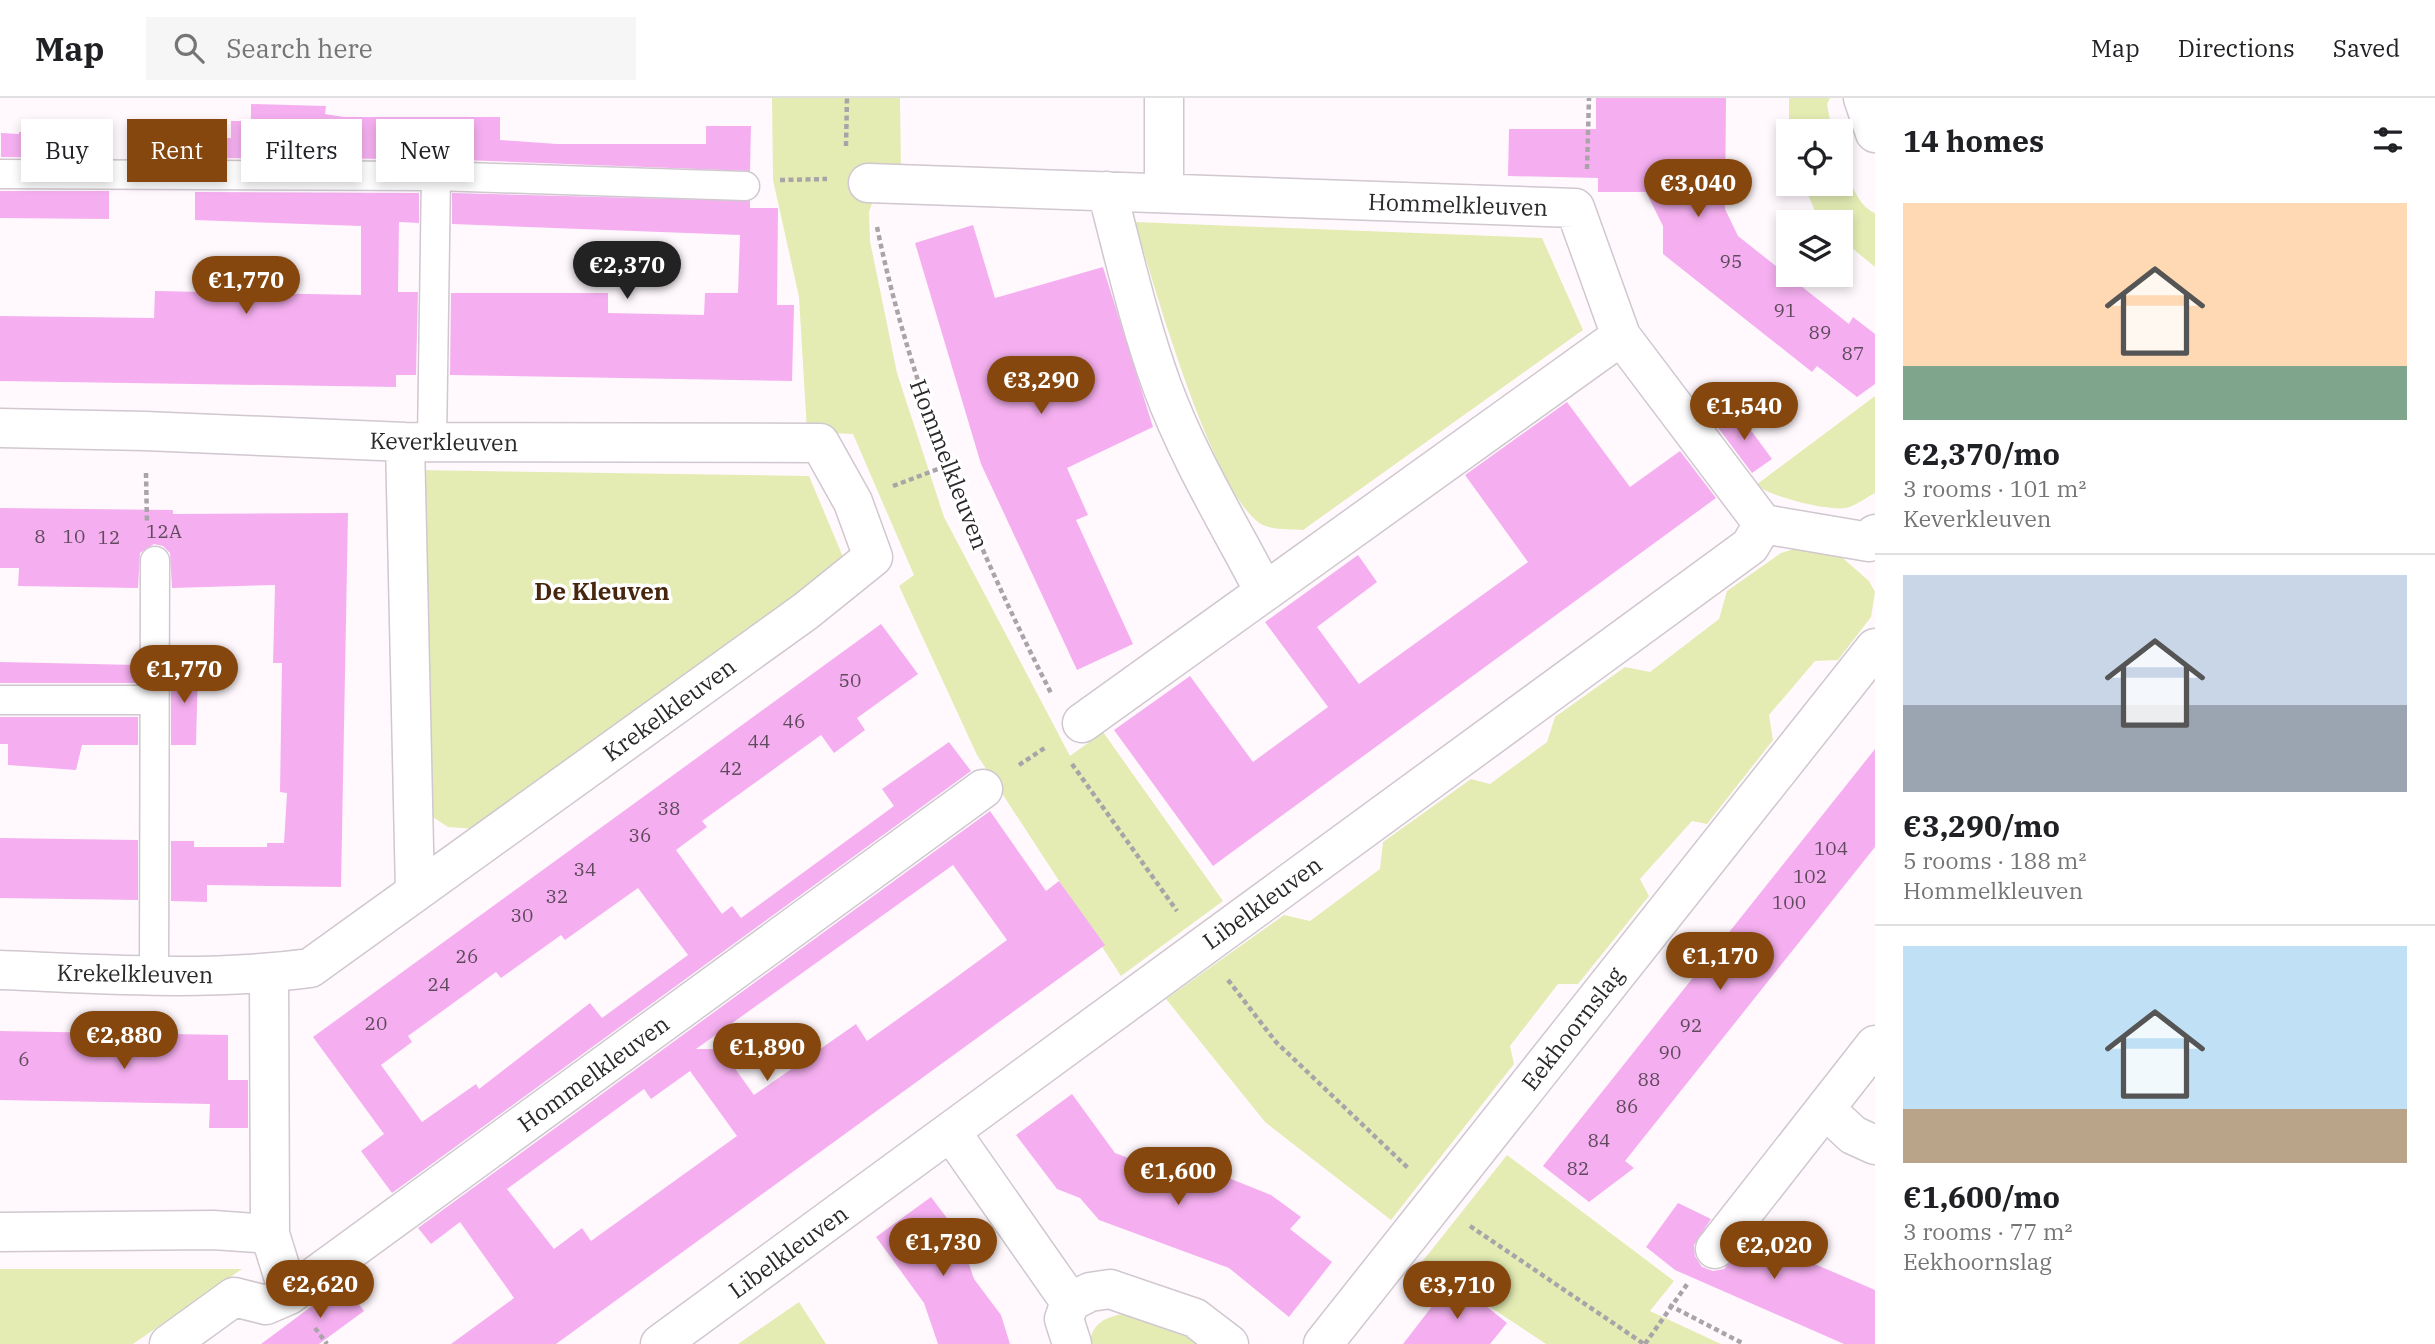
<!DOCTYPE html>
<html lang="en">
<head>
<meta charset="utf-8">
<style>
	body { margin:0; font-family:"IBM Plex Serif",serif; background:#f6f6f6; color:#202124; height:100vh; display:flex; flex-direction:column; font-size:26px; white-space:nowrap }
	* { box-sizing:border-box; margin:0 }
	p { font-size:23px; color:#757577 }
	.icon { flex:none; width:38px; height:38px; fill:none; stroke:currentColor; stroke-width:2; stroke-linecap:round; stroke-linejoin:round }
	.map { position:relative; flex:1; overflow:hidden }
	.panel { display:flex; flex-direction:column; background:#fff; width:560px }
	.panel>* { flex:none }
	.hud { position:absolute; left:21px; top:21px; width:665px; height:63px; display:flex; gap:14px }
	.fabs { position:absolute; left:1776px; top:21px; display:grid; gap:14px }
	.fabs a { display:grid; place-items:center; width:77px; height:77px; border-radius:0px; background:#fff; box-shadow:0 4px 10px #0003; font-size:35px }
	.price { position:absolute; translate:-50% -60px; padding:0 16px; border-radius:24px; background:#86470e; color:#fff; font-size:23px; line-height:46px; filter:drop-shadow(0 2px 4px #0008) }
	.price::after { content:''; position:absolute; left:50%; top:42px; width:21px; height:16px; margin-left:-10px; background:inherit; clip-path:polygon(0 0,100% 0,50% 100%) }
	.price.active { background:#222; color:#fff }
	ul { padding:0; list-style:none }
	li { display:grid; align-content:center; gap:14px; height:371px; padding:0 28px }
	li+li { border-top:2px solid #e0e0e0 }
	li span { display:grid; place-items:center; height:217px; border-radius:0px; color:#555 }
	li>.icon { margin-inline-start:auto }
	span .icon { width:126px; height:126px; fill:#fffc; stroke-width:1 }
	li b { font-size:30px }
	h2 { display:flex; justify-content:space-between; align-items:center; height:84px; padding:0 28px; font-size:30px }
	.pill { padding:0 24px; border-radius:0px; background:#fff; box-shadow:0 4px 10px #0003; font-size:24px; line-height:63px }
	.pill.active { background:#86470e; color:#fff }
	header { display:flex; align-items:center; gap:42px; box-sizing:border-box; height:98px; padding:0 35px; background:#fff; border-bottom:2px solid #e0e0e0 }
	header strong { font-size:33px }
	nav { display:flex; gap:38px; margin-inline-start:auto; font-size:24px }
	.search { width:490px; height:63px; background:#f6f6f6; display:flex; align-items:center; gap:18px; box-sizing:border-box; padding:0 24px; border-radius:0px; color:#757577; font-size:26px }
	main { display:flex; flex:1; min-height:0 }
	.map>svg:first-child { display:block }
	.green { fill:#e4ecb4 }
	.building { fill:#f5aff0; fill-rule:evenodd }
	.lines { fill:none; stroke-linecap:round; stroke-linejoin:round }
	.lane-casing { stroke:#d0c7cf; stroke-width:31 }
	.street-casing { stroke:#d0c7cf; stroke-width:41 }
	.secondary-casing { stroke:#d0c7cf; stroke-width:41 }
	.path { stroke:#a9a4a8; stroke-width:4.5; stroke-dasharray:5 3.5; stroke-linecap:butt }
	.lane { stroke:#fff; stroke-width:28 }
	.street { stroke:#fff; stroke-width:38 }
	.secondary { stroke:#fff; stroke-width:38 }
	.labels { text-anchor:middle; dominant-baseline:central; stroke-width:7; stroke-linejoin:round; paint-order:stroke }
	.number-label { font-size:19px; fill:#5e4a5c }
	.street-label { font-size:23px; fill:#2b282b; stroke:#fff }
	.neighbourhood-label { font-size:24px; font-weight:bold; fill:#46260e; stroke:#fff }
</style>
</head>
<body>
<header>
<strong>Map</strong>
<div class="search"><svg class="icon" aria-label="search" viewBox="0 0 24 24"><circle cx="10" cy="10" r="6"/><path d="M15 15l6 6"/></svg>Search here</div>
<nav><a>Map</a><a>Directions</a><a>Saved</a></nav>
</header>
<main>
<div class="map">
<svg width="1875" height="1246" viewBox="0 0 1875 1246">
	<rect width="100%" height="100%" fill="#fff9fe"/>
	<path class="green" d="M 772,0 L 900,0 L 901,71 L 877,92 L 869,114 L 870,143 L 897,275 L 944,419 L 1070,658 L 1103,634 L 1223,803 L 1121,878 L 977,657 L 899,488 L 914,477 L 853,336 L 807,334 L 799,199 L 773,82 Z
		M 1789,0 L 1830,0 L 1827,6 L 1832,33 L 1789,33 Z
		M 1841,58 C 1848,76 1856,108 1875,115 L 1875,169 L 1841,141 L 1841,124 L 1821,124 L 1818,121 L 1804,86 L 1841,86 Z
		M 1135,124 L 1542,140 L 1583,232 L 1303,432 C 1292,431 1276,432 1265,428 C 1216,409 1151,178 1135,124 Z
		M 1875,298 L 1875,395 C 1867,399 1855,408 1846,410 C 1826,413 1772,399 1756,387 Z
		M 417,372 L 809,378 L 846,466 L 475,731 L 448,729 L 425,714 Z
		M 1800,449 L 1837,455 L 1869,483 L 1875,494 L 1871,519 L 1838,562 L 1815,563 L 1769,617 L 1773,642 L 1707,726 L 1692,723 L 1640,781 L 1649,798 L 1578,886 L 1558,886 L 1510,948 L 1514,966 L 1391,1122 L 1265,1024 L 1166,901 L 1284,817 L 1310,823 L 1380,771 L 1383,744 L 1471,681 L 1490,686 L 1547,644 L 1555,619 L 1625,569 L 1650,574 L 1719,521 L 1727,493 L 1781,455 Z
		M 1507,1057 L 1674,1183 L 1650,1213 L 1721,1246 L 1546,1246 L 1422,1164 Z
		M 0,1171 L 242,1171 L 133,1246 L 0,1246 Z
		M 799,1204 L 826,1246 L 738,1246 Z
		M 1123,1216 L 1187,1239 L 1197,1246 L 1090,1246 C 1091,1226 1105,1219 1123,1216 Z"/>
	<path class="building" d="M 1596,0 L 1726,0 L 1725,111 L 1738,138 L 1849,226 L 1853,219 L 1875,236 L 1875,286 L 1857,299 L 1817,268 L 1812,274 L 1663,156 L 1663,128 L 1646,94 L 1598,94 L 1598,80 L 1508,78 L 1509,31 L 1596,31 Z
		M 251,6 L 326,8 L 325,16 L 344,19 L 500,19 L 500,42 L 557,46 L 706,46 L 706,28 L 751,28 L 750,73 L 436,61 L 196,60 L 196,38 L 231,40 L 231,23 L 251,23 Z
		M 19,34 L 109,38 L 109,60 L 1,59 L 1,35 L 19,36 Z
		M 0,93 L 109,93 L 109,121 L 0,120 Z
		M 195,94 L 419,95 L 419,125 L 399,124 L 398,194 L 418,194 L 416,277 L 396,277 L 396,289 L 0,283 L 0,218 L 154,220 L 155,193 L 361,197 L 361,128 L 195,122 Z
		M 452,95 L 750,103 L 750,110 L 778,110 L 777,207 L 794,207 L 792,283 L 450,277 L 451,195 L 608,195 L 608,215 L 704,217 L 705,195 L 738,195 L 740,137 L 452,126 Z
		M 973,127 L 995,200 L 1103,169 L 1153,329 L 1067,370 L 1088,417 L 1076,422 L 1133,546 L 1077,572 L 981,366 L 915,145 Z
		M 1567,304 L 1630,389 L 1680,353 L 1716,400 L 1213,768 L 1114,632 L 1190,578 L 1253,664 L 1328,609 L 1265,524 L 1358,457 L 1377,484 L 1317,529 L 1359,586 L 1528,464 L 1465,377 Z
		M 1736,312 L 1772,361 L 1752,375 L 1716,327 Z
		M 0,410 L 173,412 L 173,416 L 348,415 L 341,789 L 207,787 L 207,804 L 171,803 L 171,743 L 194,743 L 194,749 L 267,749 L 267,745 L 284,745 L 287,695 L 280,694 L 282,565 L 273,565 L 275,487 L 172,490 L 170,455 L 163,448 L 154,446 L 140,455 L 138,490 L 18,488 L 19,470 L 0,470 Z
		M 881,526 L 918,576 L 857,620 L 865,632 L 834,655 L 821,637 L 702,723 L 707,729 L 676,752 L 722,816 L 732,808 L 741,820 L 894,708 L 882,691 L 949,644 L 971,673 L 392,1095 L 361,1053 L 384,1036 L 313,939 ZM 638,790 L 688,857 L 602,920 L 590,905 L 479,991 L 476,986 L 422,1024 L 381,967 L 412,944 L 408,938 L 496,874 L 501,880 L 561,837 L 565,842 Z
		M 0,564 L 138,567 L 138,585 L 0,585 Z
		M 171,568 L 198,569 L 196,647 L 171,647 Z
		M 0,619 L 138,619 L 138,647 L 82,647 L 76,672 L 8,667 L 8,646 L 0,646 Z
		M 1875,651 L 1875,749 L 1625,1063 L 1634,1070 L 1589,1104 L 1543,1068 Z
		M 990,713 L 1046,793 L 1059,783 L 1105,847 L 556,1246 L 451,1246 L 514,1200 L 460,1124 L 431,1146 L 418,1130 ZM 953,767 L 1007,842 L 947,886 L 867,943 L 856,926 L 754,997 L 721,951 L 696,951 ZM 690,973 L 737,1038 L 591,1143 L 582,1130 L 554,1151 L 507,1091 L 644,991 L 651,1001 Z
		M 0,740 L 138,742 L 138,802 L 0,800 Z
		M 0,933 L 228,937 L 228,982 L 248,982 L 248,1030 L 209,1030 L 210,1006 L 0,1002 Z
		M 1072,996 L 1115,1055 L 1206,1089 L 1211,1073 L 1271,1097 L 1301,1119 L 1290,1131 L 1332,1164 L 1289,1219 L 1229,1170 L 1099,1122 L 1080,1100 L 1057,1091 L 1016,1037 Z
		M 931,1099 L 959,1136 L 974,1181 L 1001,1217 L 1010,1246 L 938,1246 L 924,1205 L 876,1139 Z
		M 1678,1105 L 1711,1121 L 1694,1147 L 1695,1158 L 1702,1169 L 1713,1173 L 1724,1171 L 1752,1139 L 1875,1192 L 1875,1246 L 1844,1246 L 1675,1172 L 1646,1149 Z
		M 1453,1181 L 1507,1225 L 1490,1246 L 1403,1246 Z
		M 343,1185 L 364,1213 L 319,1246 L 261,1246 Z"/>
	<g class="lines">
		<defs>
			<path id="lane" d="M 0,76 L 436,78 L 745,88
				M 432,344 L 436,78
				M 0,602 L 153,602
				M 154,878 L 155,463"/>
			<path id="street" d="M 1164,0 L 1164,95
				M 868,85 L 1575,110 L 1621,238 L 1082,625
				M 1107,93 C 1124,158 1139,225 1162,288 C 1188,359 1229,426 1264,493
				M 1621,238 L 1763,426
				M 0,330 L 145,333 L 405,344 L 820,345 L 853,404 L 873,459 L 806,513 L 310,870 C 207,884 103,876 0,872
				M 405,344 L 415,794
				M 1763,426 L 1869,444 L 1875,436
				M 269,876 L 270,1136 L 289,1197
				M 1825,1011 L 1853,1037 L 1875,1047
				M 951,1034 L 1070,1204
				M 0,1134 L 213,1132 L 270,1136
				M 1715,1151 L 1875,947
				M 169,1246 L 234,1199 L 266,1207 L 289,1197 L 983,691
				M 660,1246 L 1750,448 L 1763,426
				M 1072,1246 L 1064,1221 L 1070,1204 L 1090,1194 L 1110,1191 L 1195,1220 L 1229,1246
				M 1323,1246 L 1875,550"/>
			<path id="secondary" d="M 1863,0 L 1875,35"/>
		</defs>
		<use href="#lane" class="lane-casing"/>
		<use href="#street" class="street-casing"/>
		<use href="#secondary" class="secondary-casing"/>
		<path class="path" d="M 846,48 L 847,0
			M 1587,71 L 1589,0
			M 780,82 L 827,81
			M 1793,87 L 1796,86
			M 877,129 C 911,293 975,446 1051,595
			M 146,375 L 147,426
			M 893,388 L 946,368
			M 1072,666 L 1177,813
			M 1019,667 L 1046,649
			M 1228,882 L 1276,944 L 1408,1070
			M 1470,1128 L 1644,1246
			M 1669,1207 L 1744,1246
			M 315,1230 L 327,1246
			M 1645,1246 L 1688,1185"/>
		<use href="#lane" class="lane"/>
		<use href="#street" class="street"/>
		<use href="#secondary" class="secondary"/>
	</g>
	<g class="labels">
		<g class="number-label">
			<text x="1731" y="163">95</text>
			<text x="1785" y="212">91</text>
			<text x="1820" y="234">89</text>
			<text x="1853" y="255">87</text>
			<text x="164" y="433">12A</text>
			<text x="40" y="438">8</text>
			<text x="74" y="438">10</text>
			<text x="109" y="439">12</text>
			<text x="850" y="582">50</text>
			<text x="794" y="623">46</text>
			<text x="759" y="643">44</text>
			<text x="731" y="670">42</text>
			<text x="669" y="710">38</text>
			<text x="640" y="737">36</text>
			<text x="1831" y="750">104</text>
			<text x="585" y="771">34</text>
			<text x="1810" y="778">102</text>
			<text x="557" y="798">32</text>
			<text x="1789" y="804">100</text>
			<text x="522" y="817">30</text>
			<text x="467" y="858">26</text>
			<text x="439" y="886">24</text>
			<text x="376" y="925">20</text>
			<text x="1691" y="927">92</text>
			<text x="1670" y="954">90</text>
			<text x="24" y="961">6</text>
			<text x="1649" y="981">88</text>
			<text x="1627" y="1008">86</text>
			<text x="1599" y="1042">84</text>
			<text x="1578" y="1070">82</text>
		</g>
		<g class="street-label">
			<text transform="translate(1458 106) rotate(2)">Hommelkleuven</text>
			<text transform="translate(444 343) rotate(1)">Keverkleuven</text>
			<text transform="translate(950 366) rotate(69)">Hommelkleuven</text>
			<text transform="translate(669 611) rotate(-36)">Krekelkleuven</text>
			<text transform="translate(1262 804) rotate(-36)">Libelkleuven</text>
			<text transform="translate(135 875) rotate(1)">Krekelkleuven</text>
			<text transform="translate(1572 930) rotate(-52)">Eekhoornslag</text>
			<text transform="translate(593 975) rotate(-36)">Hommelkleuven</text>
			<text transform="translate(788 1153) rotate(-36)">Libelkleuven</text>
		</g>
		<g class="neighbourhood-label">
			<text x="602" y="493">De Kleuven</text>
		</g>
	</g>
</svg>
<div class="fabs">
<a><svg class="icon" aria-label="locate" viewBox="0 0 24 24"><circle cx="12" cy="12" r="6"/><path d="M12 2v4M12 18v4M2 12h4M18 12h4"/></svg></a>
<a><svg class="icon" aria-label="layers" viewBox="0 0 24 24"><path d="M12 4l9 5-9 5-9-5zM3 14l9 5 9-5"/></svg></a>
</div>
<b class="price" style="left:1698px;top:121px">€3,040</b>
<b class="price active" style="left:627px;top:203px">€2,370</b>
<b class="price" style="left:246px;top:218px">€1,770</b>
<b class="price" style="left:1041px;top:318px">€3,290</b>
<b class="price" style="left:1744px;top:344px">€1,540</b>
<b class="price" style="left:184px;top:607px">€1,770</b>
<b class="price" style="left:1720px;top:894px">€1,170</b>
<b class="price" style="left:124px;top:973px">€2,880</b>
<b class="price" style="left:767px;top:985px">€1,890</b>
<b class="price" style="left:1178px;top:1109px">€1,600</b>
<b class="price" style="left:943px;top:1180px">€1,730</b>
<b class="price" style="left:1774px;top:1183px">€2,020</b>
<b class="price" style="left:320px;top:1222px">€2,620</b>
<b class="price" style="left:1457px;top:1223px">€3,710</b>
<div class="hud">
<a class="pill">Buy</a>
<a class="pill active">Rent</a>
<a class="pill">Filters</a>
<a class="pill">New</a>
</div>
</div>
<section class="panel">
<h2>14 homes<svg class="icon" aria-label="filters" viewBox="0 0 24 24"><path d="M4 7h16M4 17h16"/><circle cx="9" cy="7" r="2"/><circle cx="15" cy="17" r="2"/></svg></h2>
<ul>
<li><span style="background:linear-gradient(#ffd9b3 75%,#7fa58c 0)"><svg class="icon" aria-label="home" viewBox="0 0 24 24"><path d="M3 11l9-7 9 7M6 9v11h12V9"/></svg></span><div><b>€2,370/mo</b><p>3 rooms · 101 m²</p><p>Keverkleuven</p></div></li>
<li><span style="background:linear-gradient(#c9d6e8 60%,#9aa5b1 0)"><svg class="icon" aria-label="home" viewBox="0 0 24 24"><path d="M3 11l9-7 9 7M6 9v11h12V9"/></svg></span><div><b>€3,290/mo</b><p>5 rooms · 188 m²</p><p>Hommelkleuven</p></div></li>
<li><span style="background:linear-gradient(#bfe0f5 75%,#b9a48a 0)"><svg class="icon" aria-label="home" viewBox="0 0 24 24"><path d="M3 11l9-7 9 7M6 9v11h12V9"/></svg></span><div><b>€1,600/mo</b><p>3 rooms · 77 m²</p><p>Eekhoornslag</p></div></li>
</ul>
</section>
</main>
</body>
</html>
